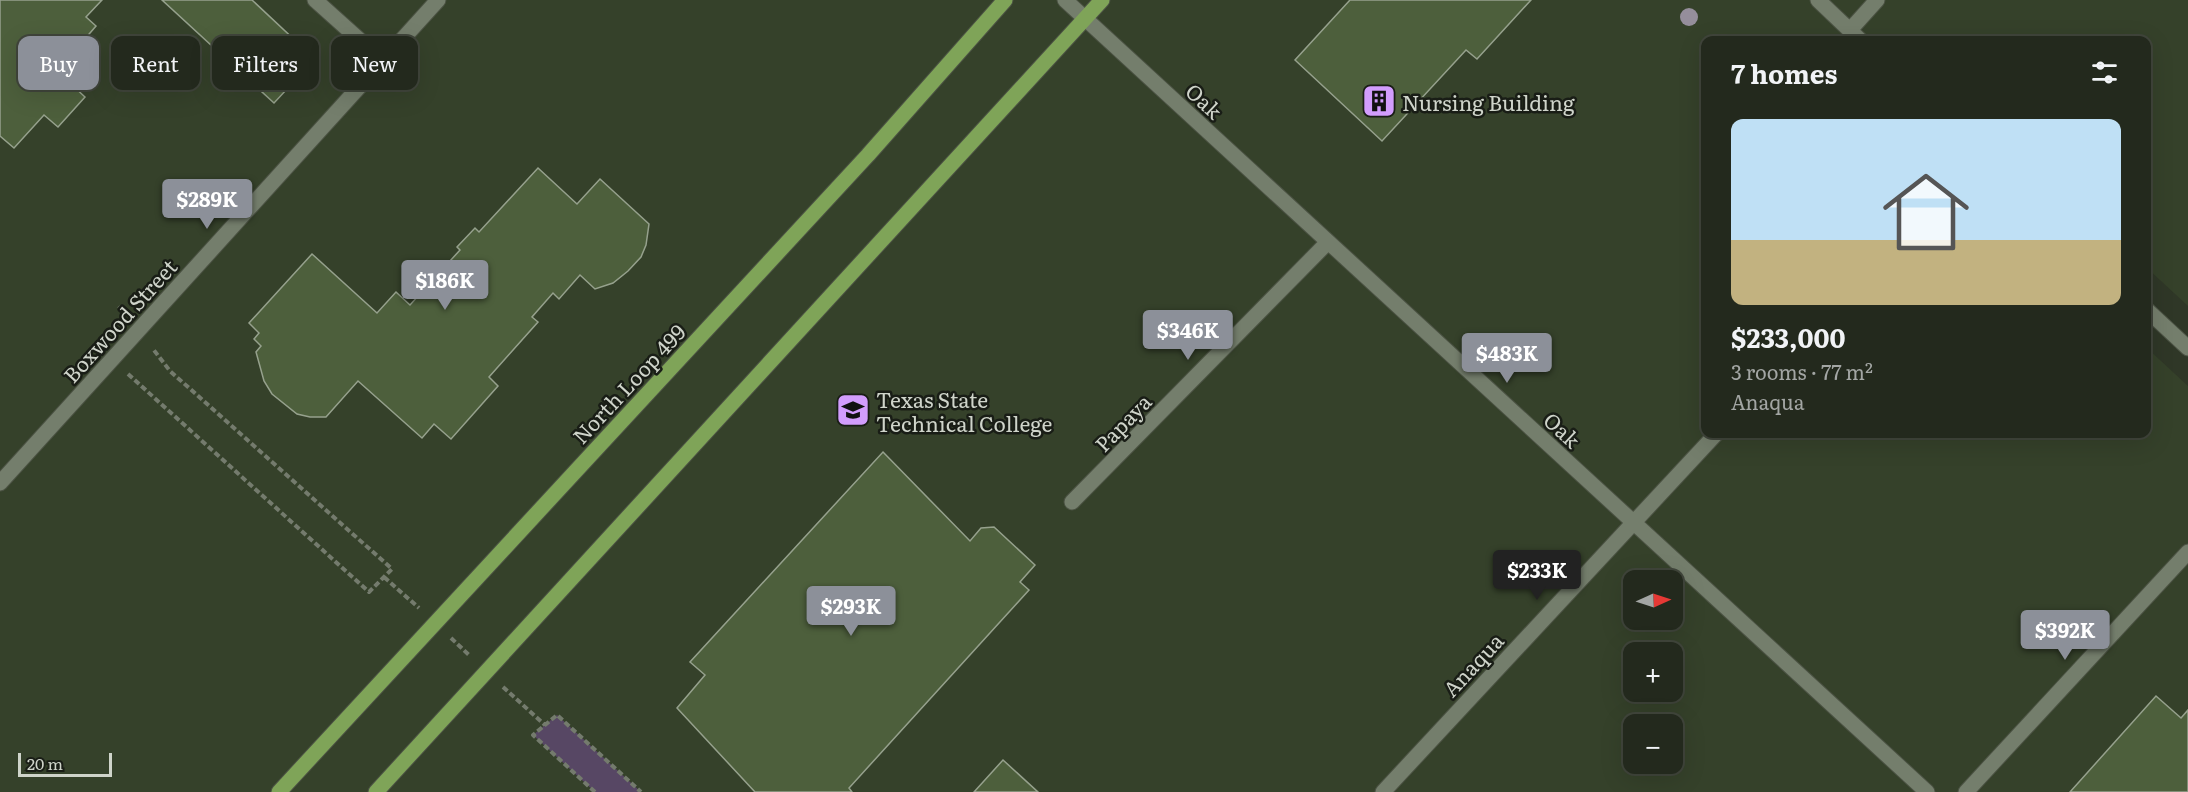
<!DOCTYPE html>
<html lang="en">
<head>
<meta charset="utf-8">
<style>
	body { margin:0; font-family:Literata,serif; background:#2b3126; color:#f1f3f6; height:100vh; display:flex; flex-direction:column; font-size:22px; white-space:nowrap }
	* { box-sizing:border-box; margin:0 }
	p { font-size:20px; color:#a3a6a4 }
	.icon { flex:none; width:33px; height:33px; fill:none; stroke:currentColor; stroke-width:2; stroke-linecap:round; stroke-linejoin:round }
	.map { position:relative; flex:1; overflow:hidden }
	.drawer { position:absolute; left:1701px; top:36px; width:450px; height:402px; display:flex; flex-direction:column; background:#23291d; border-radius:12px; box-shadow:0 6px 24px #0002,0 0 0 2px #40453b }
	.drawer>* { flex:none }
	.hud { position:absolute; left:18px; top:36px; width:570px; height:54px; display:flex; gap:12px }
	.needle { width:39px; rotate:87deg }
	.tools { position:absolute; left:1623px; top:570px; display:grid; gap:12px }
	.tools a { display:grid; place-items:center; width:60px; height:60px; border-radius:12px; background:#23291d; box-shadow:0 6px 24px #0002,0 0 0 2px #40453b; font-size:30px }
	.scale { position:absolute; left:18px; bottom:15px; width:94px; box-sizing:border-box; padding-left:6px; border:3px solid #cfd4ca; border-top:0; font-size:16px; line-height:21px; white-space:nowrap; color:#cfd4ca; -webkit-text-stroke:4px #191d16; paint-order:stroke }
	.price { position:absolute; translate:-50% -51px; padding:0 14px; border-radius:6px; background:#8c9099; color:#fff; font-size:20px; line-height:39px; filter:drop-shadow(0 2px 3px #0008) }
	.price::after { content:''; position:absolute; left:50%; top:36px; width:18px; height:14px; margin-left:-9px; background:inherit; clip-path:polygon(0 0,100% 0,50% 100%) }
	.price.on { background:#222; color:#fff }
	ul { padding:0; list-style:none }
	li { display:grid; align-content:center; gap:12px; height:318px; padding:0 30px }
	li+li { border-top:2px solid #40453b }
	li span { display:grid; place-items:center; height:186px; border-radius:12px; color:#555 }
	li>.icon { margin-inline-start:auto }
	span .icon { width:108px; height:108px; fill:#fffc; stroke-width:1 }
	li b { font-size:26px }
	h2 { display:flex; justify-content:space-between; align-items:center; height:72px; padding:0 30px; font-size:26px }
	.tag { padding:0 21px; border-radius:12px; background:#23291d; box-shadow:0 6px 24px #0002,0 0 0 2px #40453b; font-size:21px; line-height:54px }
	.tag.on { background:#8c9099; color:#fff }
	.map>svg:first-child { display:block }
	.built { fill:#35412a; fill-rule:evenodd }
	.green { fill:#574764 }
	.building { fill:#4d5f3c; stroke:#96a18d; stroke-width:1.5 }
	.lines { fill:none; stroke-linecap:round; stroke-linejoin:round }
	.minor-casing { stroke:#4b5243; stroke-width:17 }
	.major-casing { stroke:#4b5243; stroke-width:17 }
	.path { stroke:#747b6d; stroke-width:4; stroke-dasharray:6 3; stroke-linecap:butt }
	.minor { stroke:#747e6c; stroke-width:15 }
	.major { stroke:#7fa458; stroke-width:15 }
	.tree { fill:#958e9b }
	.labels { text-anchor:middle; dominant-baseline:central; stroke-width:5; stroke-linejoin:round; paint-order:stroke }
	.street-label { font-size:21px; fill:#cfd4ca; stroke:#191d16 }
	.poi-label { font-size:21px; fill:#cfd4ca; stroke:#191d16; text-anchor:start }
</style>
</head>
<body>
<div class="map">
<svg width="2188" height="792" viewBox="0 0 2188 792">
	<rect width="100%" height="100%" fill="#2f3727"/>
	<path class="built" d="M 0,0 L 2188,0 L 2188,306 L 2147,268 L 2146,40 L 1706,40 L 1706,434 L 2146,434 L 2147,348 L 2188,386 L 2188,792 L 0,792 ZM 1634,580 L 1672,580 L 1672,620 L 1634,620 ZM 1634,652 L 1672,652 L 1672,692 L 1634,692 ZM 1634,724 L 1672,724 L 1672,764 L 1634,764 Z"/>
	<path class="green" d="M 557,715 L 641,792 L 595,792 L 533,735 Z"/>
	<path class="building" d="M 0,0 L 102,0 L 86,17 L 96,26 L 84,40 L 99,53 L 71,84 L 85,97 L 58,127 L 44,115 L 14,148 L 0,136 Z
		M 162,0 L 252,0 L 315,59 L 274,103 Z
		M 1350,0 L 1531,0 L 1477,59 L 1466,50 L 1382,141 L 1295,60 Z
		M 538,168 L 577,204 L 600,179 L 649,224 L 646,245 L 641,257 L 628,271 L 613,283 L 595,289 L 580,275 L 559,299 L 553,293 L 532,317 L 538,322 L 489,377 L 498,386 L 451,439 L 434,424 L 422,438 L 358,381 L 326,417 L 310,417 L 297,414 L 272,394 L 264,381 L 256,352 L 261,346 L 254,339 L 259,333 L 249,323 L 312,254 L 377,313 L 396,292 L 410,305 L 460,250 L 457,247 L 475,228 L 479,232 Z
		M 883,452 L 970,541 L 981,528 L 994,527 L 1035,565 L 1020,582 L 1029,590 L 849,788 L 852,792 L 755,792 L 677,708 L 705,675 L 690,662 Z
		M 2156,696 L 2181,718 L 2188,710 L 2188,792 L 2070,792 Z
		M 1003,760 L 1038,792 L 974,792 Z"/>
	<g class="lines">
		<defs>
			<path id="minor" d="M 315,0 L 382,60
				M 1065,0 L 1927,792
				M 1818,0 L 1860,40
				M 1850,30 L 1877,0
				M 2146,309 L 2188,348
				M 0,483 L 438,0
				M 1072,502 L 1328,242
				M 1383,792 L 1716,434
				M 1966,792 L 2188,552"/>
			<path id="major" d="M 279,792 L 868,155 L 1005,0
				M 376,792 L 1102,0"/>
		</defs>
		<use href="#minor" class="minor-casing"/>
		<use href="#major" class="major-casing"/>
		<path class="path" d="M 119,306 L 124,313
			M 128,374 L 369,592 L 392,569 L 170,371 L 153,349
			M 384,577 L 419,608
			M 451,638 L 469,655
			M 503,687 L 545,725
			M 595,792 L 533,735 L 557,715 L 641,792"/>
		<use href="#minor" class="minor"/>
		<use href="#major" class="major"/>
	</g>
	<circle class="tree" cx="1689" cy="17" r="9"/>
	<defs>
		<symbol id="building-square" viewBox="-11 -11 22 22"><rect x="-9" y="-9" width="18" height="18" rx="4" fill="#d29dfd" stroke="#191d16"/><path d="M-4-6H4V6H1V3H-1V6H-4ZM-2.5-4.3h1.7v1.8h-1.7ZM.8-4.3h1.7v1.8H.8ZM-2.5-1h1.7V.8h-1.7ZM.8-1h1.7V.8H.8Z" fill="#111"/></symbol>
		<symbol id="university-square" viewBox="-11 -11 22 22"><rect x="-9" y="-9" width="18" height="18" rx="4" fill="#d29dfd" stroke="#191d16"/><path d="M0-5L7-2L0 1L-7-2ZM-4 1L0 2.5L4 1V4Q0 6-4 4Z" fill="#111"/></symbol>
	</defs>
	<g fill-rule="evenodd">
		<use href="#building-square" x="1360" y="82" width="38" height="38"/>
		<use href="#university-square" x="834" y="391" width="38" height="38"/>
	</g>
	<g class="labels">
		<g class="street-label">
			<text transform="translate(1205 100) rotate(43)">Oak</text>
			<text transform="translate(119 320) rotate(-48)">Boxwood Street</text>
			<text transform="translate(628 383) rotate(-47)">North Loop 499</text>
			<text transform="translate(1122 422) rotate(-46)">Papaya</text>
			<text transform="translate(1563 429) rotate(43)">Oak</text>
			<text transform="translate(1472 664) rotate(-47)">Anaqua</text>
		</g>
		<g class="poi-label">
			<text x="1402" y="101">Nursing Building</text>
			<text x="876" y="398">Texas State<tspan x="876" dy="24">Technical College</tspan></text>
		</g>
	</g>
</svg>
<div class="tools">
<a><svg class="needle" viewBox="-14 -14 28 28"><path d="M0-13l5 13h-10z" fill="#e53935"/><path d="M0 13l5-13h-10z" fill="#a3a6a4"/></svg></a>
<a>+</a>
<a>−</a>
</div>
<div class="scale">20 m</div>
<b class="price" style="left:207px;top:230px">$289K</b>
<b class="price" style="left:445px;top:311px">$186K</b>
<b class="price" style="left:1188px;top:361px">$346K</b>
<b class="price" style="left:1507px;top:384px">$483K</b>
<b class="price on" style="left:1537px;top:601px">$233K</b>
<b class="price" style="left:851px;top:637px">$293K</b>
<b class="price" style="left:2065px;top:661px">$392K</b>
<div class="hud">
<a class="tag on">Buy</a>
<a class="tag">Rent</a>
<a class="tag">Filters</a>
<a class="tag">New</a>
</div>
<section class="drawer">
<h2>7 homes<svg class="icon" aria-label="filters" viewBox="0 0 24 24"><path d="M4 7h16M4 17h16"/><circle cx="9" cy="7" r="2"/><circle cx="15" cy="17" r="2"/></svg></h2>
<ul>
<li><span style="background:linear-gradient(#bfe0f5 65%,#c2b280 0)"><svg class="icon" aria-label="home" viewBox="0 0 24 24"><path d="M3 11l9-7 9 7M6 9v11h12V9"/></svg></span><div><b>$233,000</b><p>3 rooms · 77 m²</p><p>Anaqua</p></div></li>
</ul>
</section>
</div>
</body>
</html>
